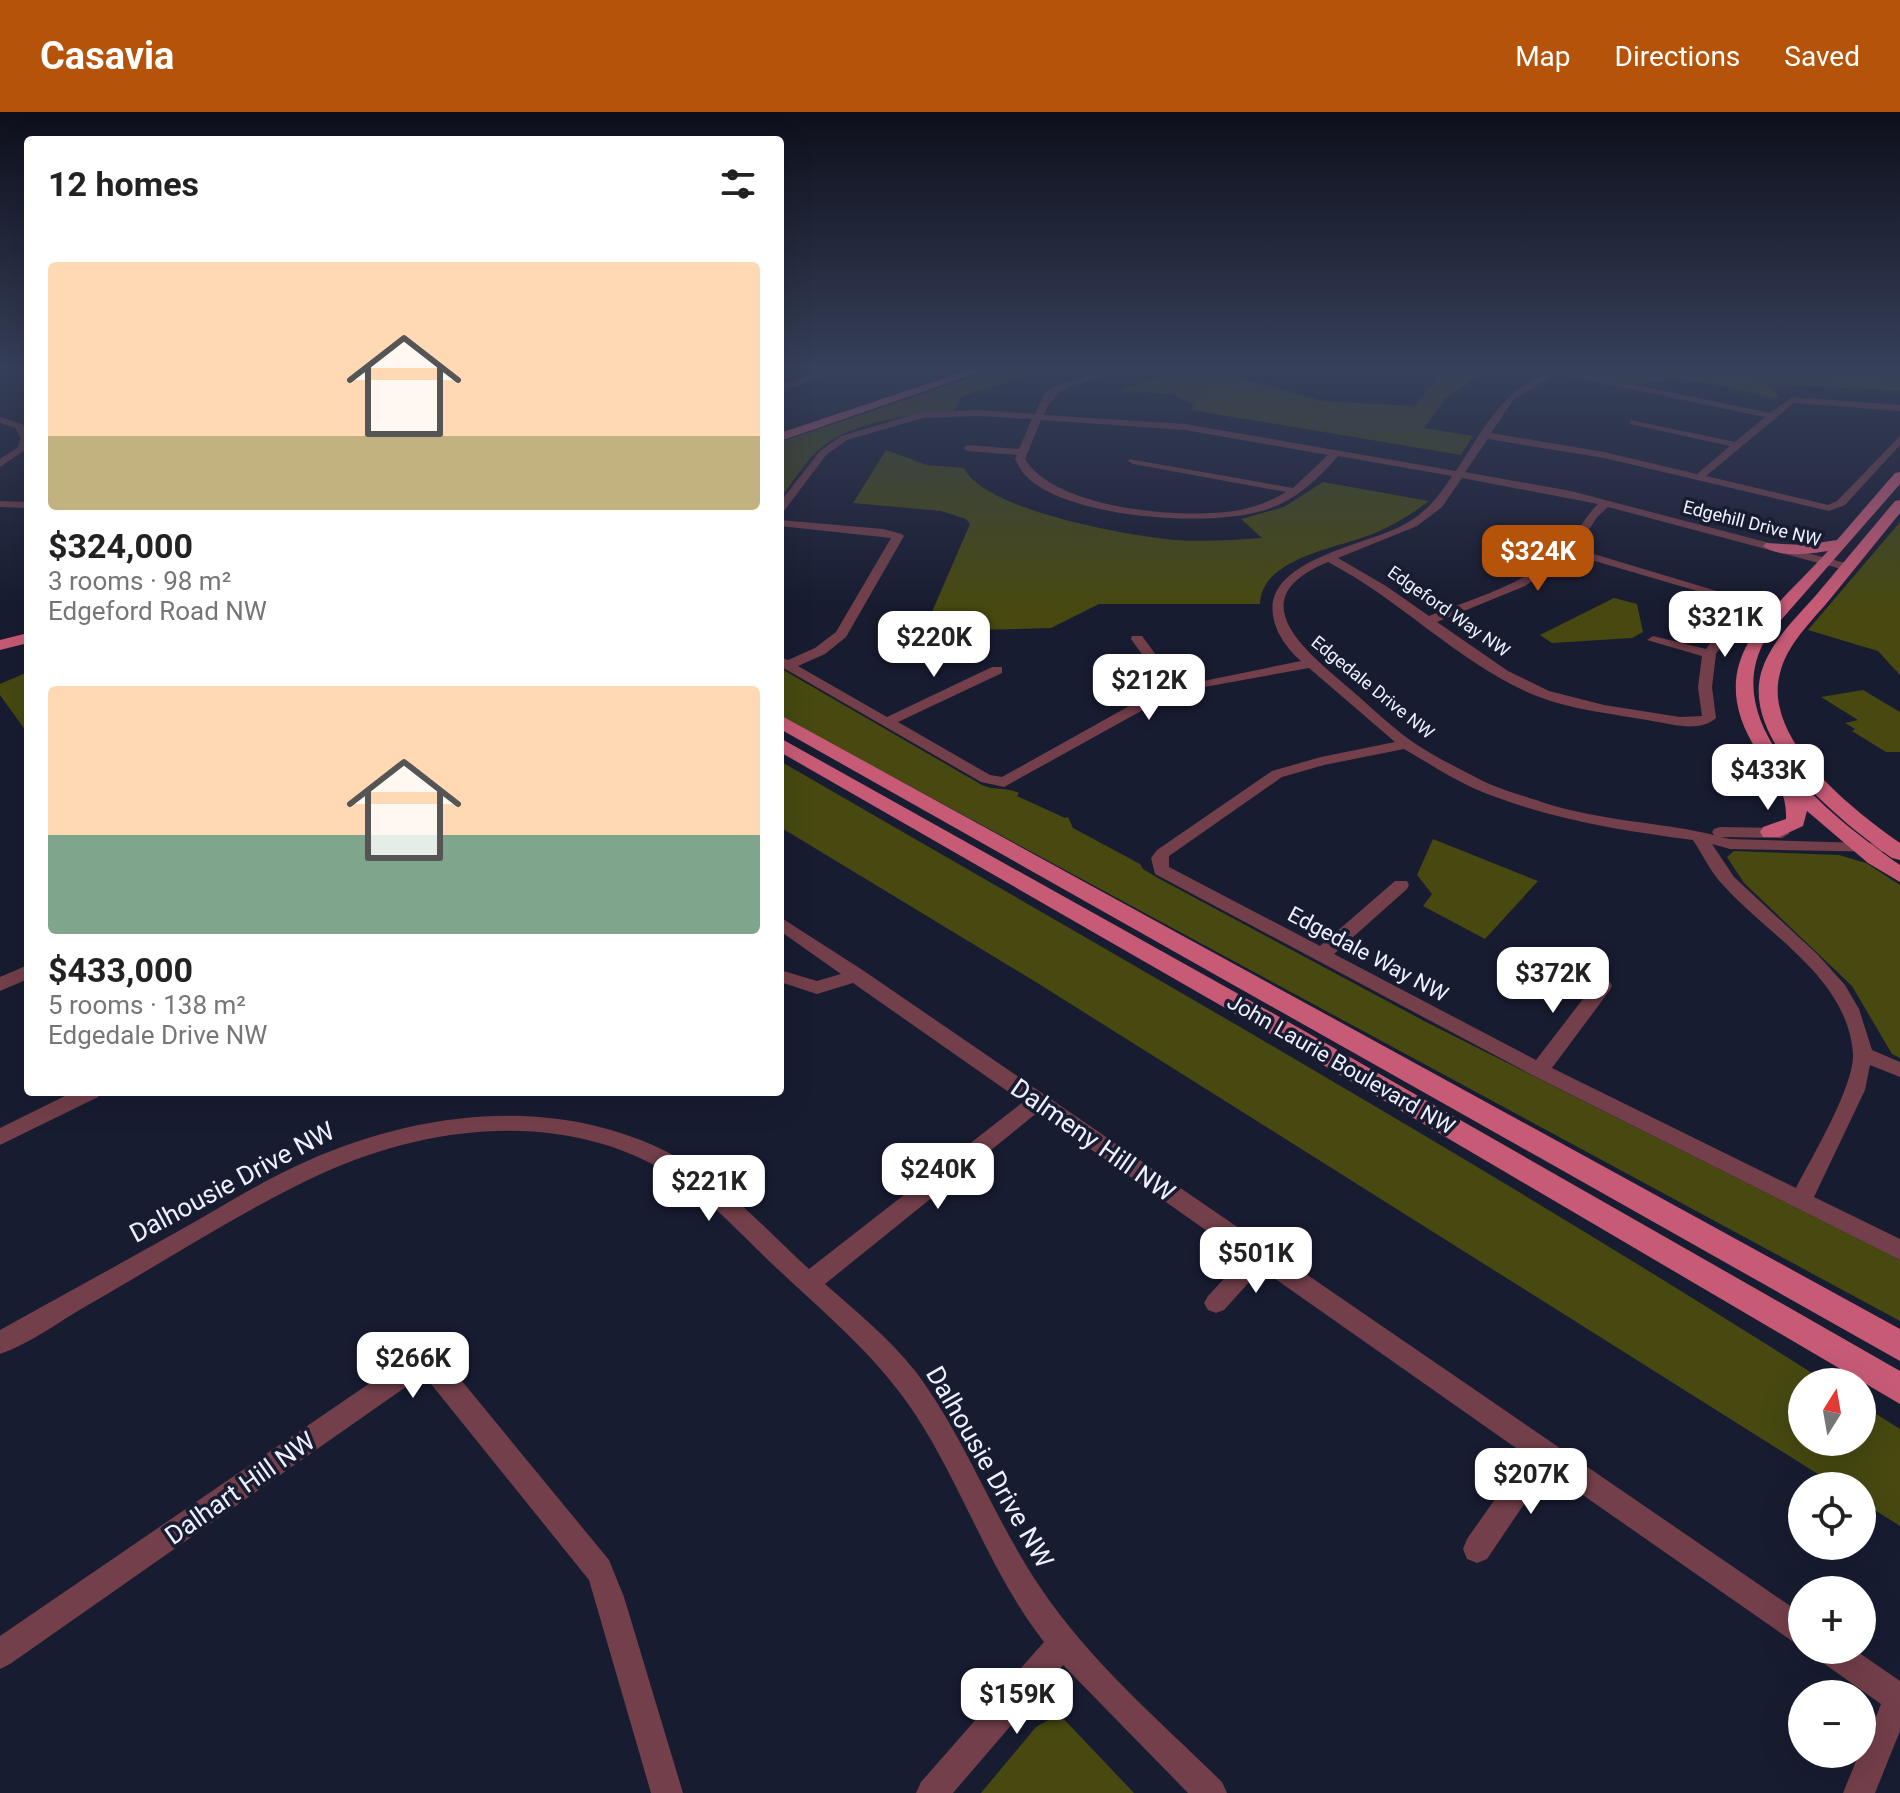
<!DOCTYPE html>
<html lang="en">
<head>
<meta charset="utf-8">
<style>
	body { margin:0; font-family:Roboto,sans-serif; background:#f2f2f2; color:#222; height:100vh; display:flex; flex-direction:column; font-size:30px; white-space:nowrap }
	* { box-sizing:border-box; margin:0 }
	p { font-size:26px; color:#767676 }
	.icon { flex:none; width:44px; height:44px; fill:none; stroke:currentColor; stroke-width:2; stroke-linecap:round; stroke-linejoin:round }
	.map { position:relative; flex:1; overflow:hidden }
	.details { position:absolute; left:24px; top:24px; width:760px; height:960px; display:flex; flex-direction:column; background:#fff; border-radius:8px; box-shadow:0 8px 32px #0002 }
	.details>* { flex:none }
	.needle { width:52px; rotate:11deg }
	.controls { position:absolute; left:1788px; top:1256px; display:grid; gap:16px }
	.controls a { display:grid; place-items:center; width:88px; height:88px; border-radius:50%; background:#fff; box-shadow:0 8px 32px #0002; font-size:40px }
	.price { position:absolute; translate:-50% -68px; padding:0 18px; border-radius:16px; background:#fff; color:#222; font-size:26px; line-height:52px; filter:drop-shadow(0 2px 4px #0008) }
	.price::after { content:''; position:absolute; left:50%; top:48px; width:24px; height:18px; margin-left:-12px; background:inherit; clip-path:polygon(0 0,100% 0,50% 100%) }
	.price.selected { background:#b45309; color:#fff }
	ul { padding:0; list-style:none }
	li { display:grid; align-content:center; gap:16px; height:424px; padding:0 24px }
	li span { display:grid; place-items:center; height:248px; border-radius:8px; color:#555 }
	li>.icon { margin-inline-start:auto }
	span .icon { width:144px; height:144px; fill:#fffc; stroke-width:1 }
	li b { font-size:34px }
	h2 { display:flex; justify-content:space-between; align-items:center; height:96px; padding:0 24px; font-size:34px }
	header { display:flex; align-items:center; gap:48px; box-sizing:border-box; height:112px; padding:0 40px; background:#b45309; color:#fff }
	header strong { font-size:38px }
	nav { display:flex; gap:44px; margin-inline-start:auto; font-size:28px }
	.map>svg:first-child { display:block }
	.green { fill:#474911 }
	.forest { fill:#4b4c09 }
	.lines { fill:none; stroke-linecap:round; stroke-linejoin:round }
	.minor { fill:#733f4a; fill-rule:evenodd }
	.major { fill:#c75b76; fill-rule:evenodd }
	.labels { text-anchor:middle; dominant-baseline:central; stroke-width:7; stroke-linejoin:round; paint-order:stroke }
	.far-street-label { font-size:18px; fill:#ecf0ff; stroke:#181c31 }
	.street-label { font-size:22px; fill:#ecf0ff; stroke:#181c31 }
	.near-street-label { font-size:26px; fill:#ecf0ff; stroke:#181c31 }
</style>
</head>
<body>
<header>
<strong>Casavia</strong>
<nav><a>Map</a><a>Directions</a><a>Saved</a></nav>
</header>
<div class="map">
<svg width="1900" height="1681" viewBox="0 0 1900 1681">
	<rect width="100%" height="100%" fill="#181c31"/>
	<path class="green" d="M 990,259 L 1001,259 L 947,278 L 1008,259 L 1044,259 L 962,284 L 954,299 C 916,301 853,310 823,334 C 806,348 793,370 780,387 L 780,330 Z
		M 1160,259 L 1238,259 L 1242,267 L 1323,289 L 1414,294 L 1444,259 L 1485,259 L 1446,286 L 1424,316 L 1473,324 L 1461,343 L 1192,298 L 1193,293 L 1174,282 L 1119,279 L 1158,265 Z
		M 1571,259 C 1611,259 1632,271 1666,259 L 1883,259 L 1900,262 L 1900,279 L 1768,272 L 1779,285 L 1774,287 L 1715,272 L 1673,268 L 1634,273 Z
		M 886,338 L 927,353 L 964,356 C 985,399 1130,424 1176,428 C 1205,430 1233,428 1262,426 L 1241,407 L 1284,395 L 1323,370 L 1429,389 C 1412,402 1394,413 1375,421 C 1340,436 1261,445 1260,492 L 1099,492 L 1051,516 L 977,518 L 912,546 L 970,412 L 966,407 L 941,399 L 853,391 Z
		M 1900,410 L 1900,563 L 1878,539 L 1808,518 Z
		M 1614,486 L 1637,492 L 1643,520 L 1632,526 L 1552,531 L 1540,523 Z
		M 780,556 L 982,673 C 995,679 1008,675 1019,681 L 1017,684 L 1065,706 L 1068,705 L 1073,716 L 1140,752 L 1143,757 L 1158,766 L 1426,910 L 1900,1148 L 1900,1209 L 780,604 Z
		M 28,560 L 28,622 L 0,583 L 0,572 Z
		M 1863,578 L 1900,600 L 1900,640 L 1886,640 L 1852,619 L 1855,617 L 1845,611 L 1858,608 L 1821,585 Z
		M 780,649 C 1131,852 1484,1052 1826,1270 L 1802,1270 L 1802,1330 L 1862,1330 L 1862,1293 L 1900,1317 L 1900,1414 L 1862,1390 L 1862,1374 L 1837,1374 L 1039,872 L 780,715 Z
		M 1433,727 L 1538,769 L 1485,827 L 1423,794 L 1432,782 L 1417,763 Z
		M 1734,739 L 1839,743 L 1866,751 L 1900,773 L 1900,946 L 1892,942 L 1852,874 L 1744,771 L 1727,745 Z
		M 1059,1602 L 1134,1681 L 981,1681 L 1036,1615 Z"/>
	<path class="forest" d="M 1715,259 L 1858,259 L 1887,268 L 1876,268 L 1900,273 L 1849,274 L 1821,264 L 1820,267 L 1825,268 L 1789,264 L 1752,266 L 1737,260 L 1730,264 L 1747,267 L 1771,279 L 1770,283 L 1723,271 L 1673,268 L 1671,265 C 1683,258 1701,263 1714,262 L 1711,260 Z
		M 1213,271 L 1255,276 L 1290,289 L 1327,295 L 1326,300 L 1308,306 L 1306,310 L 1233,305 L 1196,297 C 1206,284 1217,287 1232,286 L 1208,276 Z"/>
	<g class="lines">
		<path class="minor" d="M 829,259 L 842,259 L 780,279 L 780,273 Z
			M 1100,259 L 1103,264 C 1074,274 1056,273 1044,303 L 1185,312 L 1456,359 C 1483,319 1511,259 1568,259 L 1770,301 L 1792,285 L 1900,293 L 1900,299 L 1794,291 L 1706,364 L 1828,393 L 1837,389 L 1900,324 L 1900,333 L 1845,393 L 1829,399 L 1604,346 L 1488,327 L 1465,360 L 1571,379 L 1853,453 L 1853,457 L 1849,459 L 1608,395 L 1597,405 L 1577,437 L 1750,489 L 1750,494 L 1716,542 L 1712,575 L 1716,606 C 1699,621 1672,612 1652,609 C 1610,601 1567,598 1527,580 C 1455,547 1399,487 1328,450 C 1237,487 1307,540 1350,577 C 1370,594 1389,613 1410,628 C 1431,643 1456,655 1479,667 C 1496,676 1517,682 1536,688 C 1594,709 1655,709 1714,723 L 1712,720 L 1714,717 L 1720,715 L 1782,716 L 1790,721 L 1782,726 L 1721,725 L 1730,727 L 1897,732 L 1899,735 L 1897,738 L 1891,740 L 1730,737 L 1712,732 L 1734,765 L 1818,843 L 1845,873 L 1859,897 L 1872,938 L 1900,950 L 1900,965 L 1870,953 L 1865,978 L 1814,1085 L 1900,1127 L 1900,1148 L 1532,963 L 1155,762 L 1151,746 L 1157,738 L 1272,659 L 1321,645 L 1395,630 L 1309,556 L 1199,576 L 1150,594 L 1004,675 L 981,670 L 780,554 L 780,545 L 788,548 L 815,536 L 836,520 L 891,426 L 780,414 L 780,408 L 883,417 L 902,422 L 904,424 L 846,525 L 825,542 L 798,554 L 887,605 L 992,555 L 1002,555 L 1002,561 L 898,610 L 990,663 L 1002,665 L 1140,588 L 1168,578 L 1131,527 L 1132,524 L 1142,524 L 1179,574 L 1301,549 C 1288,538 1275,520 1273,503 C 1264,447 1369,433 1405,412 C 1427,400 1439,384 1452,364 L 1338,344 C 1319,366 1298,386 1271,396 C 1217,417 1065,407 1025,363 C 1021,359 1018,352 1015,347 L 1017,343 L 968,339 L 963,336 L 968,333 L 1019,337 L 1032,307 L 977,304 L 923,306 L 847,328 L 826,343 L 784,399 L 780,400 L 780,390 L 820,339 L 841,324 L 922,300 L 977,298 L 1035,302 L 1044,282 L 1056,274 ZM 1557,262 L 1765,305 L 1735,330 L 1630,308 L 1630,312 L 1730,334 L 1697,362 L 1604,340 L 1491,321 L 1514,287 ZM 1041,308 L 1185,318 L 1328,343 L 1293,376 L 1129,347 L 1128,349 L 1133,352 L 1286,380 C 1270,390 1253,396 1234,399 C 1181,407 1055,397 1025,347 ZM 1462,366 L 1598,392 C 1584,405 1577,424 1563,437 C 1526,472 1475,486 1429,504 L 1386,474 L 1338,446 L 1417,414 L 1442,395 ZM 1571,442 L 1738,491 L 1706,537 L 1653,524 L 1647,528 L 1702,544 L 1698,575 L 1702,604 L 1680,605 L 1604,593 L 1549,579 L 1508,559 L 1437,510 L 1525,474 ZM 1404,637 C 1427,650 1449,665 1473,676 C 1543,706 1618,718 1693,728 C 1703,743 1711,761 1724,774 C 1769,824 1847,866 1853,941 C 1855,973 1812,1045 1796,1076 L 1552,956 L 1610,878 L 1612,874 L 1610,870 L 1596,870 L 1536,948 L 1334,842 L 1407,777 L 1409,773 L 1407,769 L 1395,769 L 1320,834 L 1169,755 L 1169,744 L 1282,665 L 1324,653 Z
			M 1600,259 L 1645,259 L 1659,262 L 1655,265 Z
			M 0,305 L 22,312 L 28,321 L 25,338 L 0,355 L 0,347 L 18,335 L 21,326 L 15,316 L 0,311 Z
			M 0,389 L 28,390 L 28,396 L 0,395 Z
			M 780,805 L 864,859 L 1802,1502 L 1802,1534 L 1792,1529 L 1547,1358 L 1487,1447 L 1477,1451 L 1467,1447 L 1463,1437 L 1467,1427 L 1526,1343 L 1261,1157 L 1224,1198 L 1216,1201 L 1208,1198 L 1204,1191 L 1208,1184 L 1244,1145 L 1038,1000 L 825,1172 C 857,1200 890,1227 916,1260 C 966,1327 994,1407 1040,1475 C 1090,1550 1159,1608 1222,1670 L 1227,1681 L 1188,1681 L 1063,1553 L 953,1681 L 916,1681 L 921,1670 L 1044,1530 C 990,1461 963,1375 915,1302 C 879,1247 830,1206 782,1161 C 751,1133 721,1099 688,1074 C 581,996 438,1009 323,1061 C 244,1097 164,1150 88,1193 C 60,1209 31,1231 0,1242 L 0,1218 C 58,1186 116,1154 175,1121 C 219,1097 261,1069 307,1049 C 419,1000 546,984 659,1036 C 717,1062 763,1115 809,1157 L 1023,990 L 853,871 L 817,882 L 780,870 L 780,858 L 817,869 L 841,862 L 780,819 Z
			M 28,853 L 28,867 L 0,879 L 0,865 Z
			M 73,980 L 101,980 L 98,985 L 0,1033 L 0,1016 Z
			M 417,1245 L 433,1246 L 452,1257 L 609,1448 L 624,1485 L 683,1681 L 651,1681 L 589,1468 L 427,1267 L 410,1272 L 10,1552 L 0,1557 L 0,1524 L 392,1256 Z
			M 1814,1538 L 1855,1538 L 1900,1569 L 1900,1619 L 1875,1681 L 1843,1681 L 1859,1642 L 1862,1642 L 1881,1592 L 1819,1548 Z"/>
		<path class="major" d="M 966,259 L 983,259 L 780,329 L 780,321 Z
			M 1900,360 L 1900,372 L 1768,523 C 1711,613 1834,707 1900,753 L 1900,770 L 1868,751 L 1807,699 L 1803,714 L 1779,725 L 1763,725 L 1760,720 L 1763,715 L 1786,707 C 1787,678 1773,664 1759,642 C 1698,549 1770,503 1828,439 C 1809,442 1779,446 1763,434 L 1766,431 L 1804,433 L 1837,428 L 1895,361 Z
			M 1900,388 L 1900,401 C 1877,429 1854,458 1831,486 C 1812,509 1787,532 1780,561 C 1762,628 1853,698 1900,731 L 1900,748 L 1892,746 C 1843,711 1742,632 1761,561 C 1770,530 1796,506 1817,482 C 1843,451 1869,420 1895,389 Z
			M 28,521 L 28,531 L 0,538 L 0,528 Z
			M 780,603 L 1900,1217 L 1900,1249 L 780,617 Z
			M 780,626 L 1285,908 L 1900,1259 L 1900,1292 L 1267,920 L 780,640 Z"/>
	</g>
	<linearGradient id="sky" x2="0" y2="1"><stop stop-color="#0d0f1b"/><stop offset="0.52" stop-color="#37405a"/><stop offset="1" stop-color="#37405a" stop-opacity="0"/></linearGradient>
	<rect width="1900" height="494" fill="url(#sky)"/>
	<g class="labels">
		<g class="far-street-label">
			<text transform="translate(1752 411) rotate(14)">Edgehill Drive NW</text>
			<text transform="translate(1449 499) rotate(35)">Edgeford Way NW</text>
			<text transform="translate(1373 575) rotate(39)">Edgedale Drive NW</text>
		</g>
		<g class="street-label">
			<text transform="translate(1368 842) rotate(28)">Edgedale Way NW</text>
			<text transform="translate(1341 952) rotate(30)">John Laurie Boulevard NW</text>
		</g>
		<g class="near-street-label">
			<text transform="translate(1093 1028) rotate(35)">Dalmeny Hill NW</text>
			<text transform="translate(232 1070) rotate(-28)">Dalhousie Drive NW</text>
			<text transform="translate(990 1355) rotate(60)">Dalhousie Drive NW</text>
			<text transform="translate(240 1376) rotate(-35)">Dalhart Hill NW</text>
		</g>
	</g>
</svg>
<div class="controls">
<a><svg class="needle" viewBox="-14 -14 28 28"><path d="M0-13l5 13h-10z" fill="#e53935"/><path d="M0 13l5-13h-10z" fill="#767676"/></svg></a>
<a><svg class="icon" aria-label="locate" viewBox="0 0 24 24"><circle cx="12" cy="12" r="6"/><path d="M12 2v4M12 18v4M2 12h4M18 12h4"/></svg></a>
<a>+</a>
<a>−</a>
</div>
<b class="price selected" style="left:1538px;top:481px">$324K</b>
<b class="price" style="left:1725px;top:547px">$321K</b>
<b class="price" style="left:934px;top:567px">$220K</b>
<b class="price" style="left:1149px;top:610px">$212K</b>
<b class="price" style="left:1768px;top:700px">$433K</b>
<b class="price" style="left:1553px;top:903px">$372K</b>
<b class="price" style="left:938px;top:1099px">$240K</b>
<b class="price" style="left:709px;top:1111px">$221K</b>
<b class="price" style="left:1256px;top:1183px">$501K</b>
<b class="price" style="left:413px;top:1288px">$266K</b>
<b class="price" style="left:1531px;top:1404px">$207K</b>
<b class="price" style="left:1017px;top:1624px">$159K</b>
<section class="details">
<h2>12 homes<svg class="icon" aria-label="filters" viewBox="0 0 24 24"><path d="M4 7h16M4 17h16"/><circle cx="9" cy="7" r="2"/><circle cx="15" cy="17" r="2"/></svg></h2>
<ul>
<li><span style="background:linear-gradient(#ffd9b3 70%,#c2b280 0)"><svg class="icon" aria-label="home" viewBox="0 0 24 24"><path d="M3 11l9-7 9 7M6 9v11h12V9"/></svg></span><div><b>$324,000</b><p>3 rooms · 98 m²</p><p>Edgeford Road NW</p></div></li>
<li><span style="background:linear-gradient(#ffd9b3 60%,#7fa58c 0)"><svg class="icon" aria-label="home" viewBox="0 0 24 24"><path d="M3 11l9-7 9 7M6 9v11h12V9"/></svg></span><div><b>$433,000</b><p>5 rooms · 138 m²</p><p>Edgedale Drive NW</p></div></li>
</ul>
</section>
</div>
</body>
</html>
